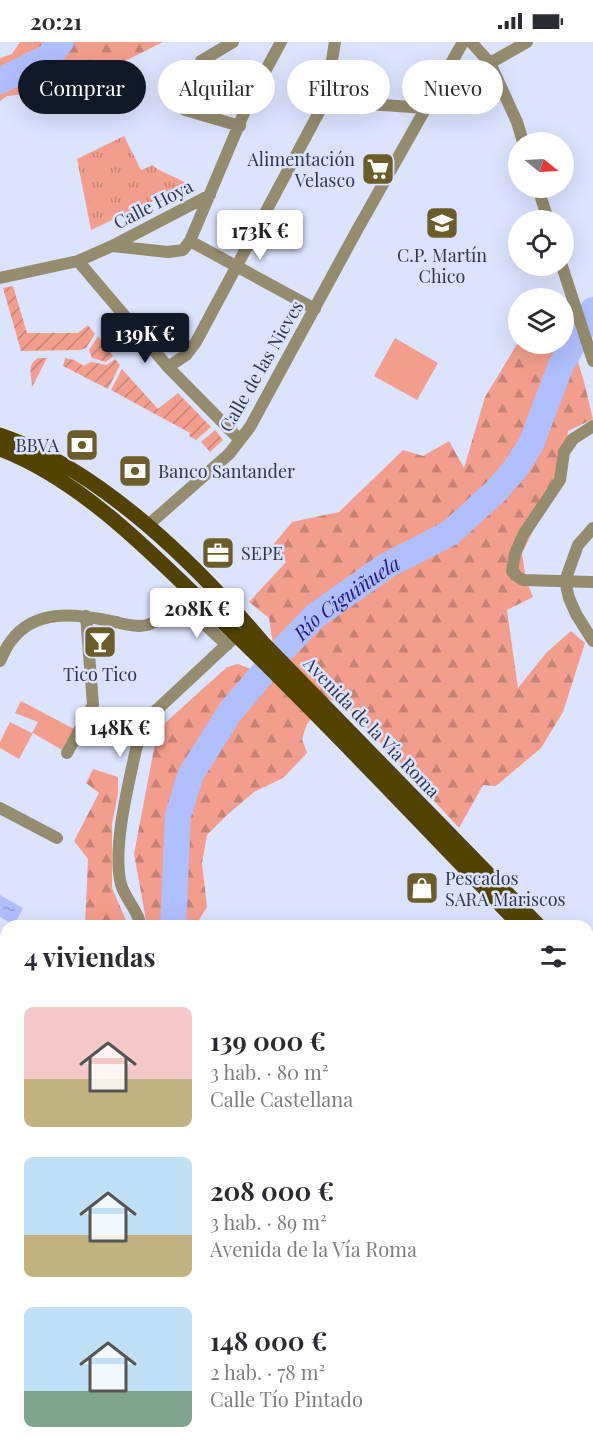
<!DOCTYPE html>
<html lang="es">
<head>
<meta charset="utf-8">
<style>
	body { margin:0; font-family:"Playfair Display",serif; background:#f7f7f7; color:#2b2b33; height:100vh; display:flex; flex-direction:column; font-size:22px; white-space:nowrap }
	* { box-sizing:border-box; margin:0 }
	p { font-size:20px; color:#7c7c81 }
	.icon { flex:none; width:33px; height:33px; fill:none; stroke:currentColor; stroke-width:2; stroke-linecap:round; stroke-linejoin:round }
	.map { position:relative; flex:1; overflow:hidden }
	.drawer { position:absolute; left:0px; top:878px; width:594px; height:536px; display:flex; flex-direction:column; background:#fff; border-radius:18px 18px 0 0; box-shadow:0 6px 24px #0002 }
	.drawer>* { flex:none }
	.banner { position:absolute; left:18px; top:18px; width:558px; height:54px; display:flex; gap:12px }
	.needle { width:39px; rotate:108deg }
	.fabs { position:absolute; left:508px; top:90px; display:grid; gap:12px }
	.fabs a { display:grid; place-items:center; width:66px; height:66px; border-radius:50%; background:#fff; box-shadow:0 6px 24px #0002; font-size:30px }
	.price { position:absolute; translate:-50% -51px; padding:0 14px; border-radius:6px; background:#fff; color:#222; font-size:20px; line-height:39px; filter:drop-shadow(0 2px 3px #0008) }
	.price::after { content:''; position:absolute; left:50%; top:36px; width:18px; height:14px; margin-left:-9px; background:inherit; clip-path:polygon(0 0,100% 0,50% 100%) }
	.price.active { background:#111827; color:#fff }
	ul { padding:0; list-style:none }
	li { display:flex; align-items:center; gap:18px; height:150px; padding:0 24px }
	li span { display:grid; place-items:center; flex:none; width:168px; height:120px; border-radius:9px; color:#555 }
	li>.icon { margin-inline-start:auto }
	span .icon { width:72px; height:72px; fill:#fffc; stroke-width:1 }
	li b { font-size:26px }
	h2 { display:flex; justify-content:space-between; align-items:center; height:72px; padding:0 24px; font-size:26px }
	.pill { padding:0 21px; border-radius:27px; background:#fff; box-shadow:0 6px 24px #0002; font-size:21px; line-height:54px }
	.pill.active { background:#111827; color:#fff }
	.status { display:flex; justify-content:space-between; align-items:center; height:42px; padding:0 30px; background:#fff; direction:ltr }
	.status svg { height:16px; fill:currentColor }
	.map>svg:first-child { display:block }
	.grass { fill:#f39e8c }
	.forest { fill:url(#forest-firs) }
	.park { fill:url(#park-tufts) }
	.garden { fill:url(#garden-furrows) }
	.water { fill:url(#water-ripples) }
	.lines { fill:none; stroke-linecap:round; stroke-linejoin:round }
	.stream { stroke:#b0c0ff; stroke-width:4.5 }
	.river { stroke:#b0c0ff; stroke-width:26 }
	.minor { stroke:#958c6e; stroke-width:12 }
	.tertiary { stroke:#958c6e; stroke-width:12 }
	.primary { stroke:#544300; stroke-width:15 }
	.labels { text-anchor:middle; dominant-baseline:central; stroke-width:5; stroke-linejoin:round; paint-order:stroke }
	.poi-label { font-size:18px; fill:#303651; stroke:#dce3ff; text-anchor:start }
	.street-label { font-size:18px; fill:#303651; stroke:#dce3ff }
	.water-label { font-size:20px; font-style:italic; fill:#1f158b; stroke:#dce3ff }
</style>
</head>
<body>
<div class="status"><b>20:21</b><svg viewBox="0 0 49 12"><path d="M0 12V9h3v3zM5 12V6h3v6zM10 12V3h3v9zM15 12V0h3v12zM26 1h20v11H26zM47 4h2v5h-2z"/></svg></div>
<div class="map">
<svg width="593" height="1412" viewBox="0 0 593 1412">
	<defs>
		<pattern id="forest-firs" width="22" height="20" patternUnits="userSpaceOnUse" patternTransform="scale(1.5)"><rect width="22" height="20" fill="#f39e8c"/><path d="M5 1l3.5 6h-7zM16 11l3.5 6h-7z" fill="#c58275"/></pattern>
		<pattern id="park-tufts" width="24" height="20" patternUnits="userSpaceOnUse" patternTransform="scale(1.5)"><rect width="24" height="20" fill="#f39e8c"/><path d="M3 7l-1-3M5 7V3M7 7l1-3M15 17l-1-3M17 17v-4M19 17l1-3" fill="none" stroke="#c58275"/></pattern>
		<pattern id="garden-furrows" width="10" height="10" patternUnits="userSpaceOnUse" patternTransform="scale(1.5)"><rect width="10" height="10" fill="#f39e8c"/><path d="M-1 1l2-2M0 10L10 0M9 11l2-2" fill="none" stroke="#c58275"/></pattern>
		<pattern id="water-ripples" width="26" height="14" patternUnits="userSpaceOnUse" patternTransform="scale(1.5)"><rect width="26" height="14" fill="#b0c0ff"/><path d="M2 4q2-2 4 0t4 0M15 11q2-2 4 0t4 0" fill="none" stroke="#909dd1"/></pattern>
	</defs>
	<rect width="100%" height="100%" fill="#dce3ff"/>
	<path class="grass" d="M 395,296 L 438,321 L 417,358 L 374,334 Z
		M 21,659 L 74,687 L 62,708 L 33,691 L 19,717 L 0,706 L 0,700 L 10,680 L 32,691 L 38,680 L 15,671 Z
		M 0,1148 L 6,1151 L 6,1407 L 82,1407 L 76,1412 L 0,1412 Z"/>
	<path class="forest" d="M 20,0 L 163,0 L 69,47 L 7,54 L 0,59 L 0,16 L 12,12 Z
		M 564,272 L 584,340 L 593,377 L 568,389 L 566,411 L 554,447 L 522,511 L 526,538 L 533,555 L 507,568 L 518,646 L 546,611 L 571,589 L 585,601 L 563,670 L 541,706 L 496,744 L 483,743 L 459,786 L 346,663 L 328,657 L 307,682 L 302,697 L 307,711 L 283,736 L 254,750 L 227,773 L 207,793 L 202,821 L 207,865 L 196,883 L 147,883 L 134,812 L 156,696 L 165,681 L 227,625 L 238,622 L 253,628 L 273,602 L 269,576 L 249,560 L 286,520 L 273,503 L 292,480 L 339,470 L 403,408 L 423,414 L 449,399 L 464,426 L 485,355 L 519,299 L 519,302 L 564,302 Z
		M 93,727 L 118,735 L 118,752 L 112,782 L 112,846 L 128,883 L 85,883 L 88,817 L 74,799 L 99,751 L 86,741 Z
		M 0,1151 L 6,1157 L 6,1221 L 0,1215 Z
		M 42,1407 L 123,1407 L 119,1412 L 31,1412 Z
		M 355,1407 L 501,1407 L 498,1412 L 364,1412 Z"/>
	<path class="park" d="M 124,94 L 141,128 L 153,123 L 157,127 L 189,142 L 91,188 L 77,117 Z"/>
	<path class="garden" d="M 13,244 L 27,291 L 78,291 L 88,283 L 95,292 L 86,306 L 80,308 L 21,309 L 3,246 Z
		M 98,294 L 113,314 L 106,320 L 92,316 L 89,308 Z
		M 38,316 L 47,316 L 32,345 C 32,333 26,323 38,316 Z
		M 65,316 L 74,318 L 84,324 L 91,320 L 107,323 L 115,317 L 120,323 L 108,347 L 63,324 Z
		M 122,327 L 158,367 L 178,351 L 211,385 L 196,398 L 189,394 L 190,391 L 111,348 Z
		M 215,388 L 223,398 L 210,410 L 201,400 Z"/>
	<path class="water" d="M 0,853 L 23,866 L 14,883 L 0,875 Z"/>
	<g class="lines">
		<path class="stream" d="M 393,1407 L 402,1412"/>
		<g class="river">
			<path d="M 0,39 L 48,15 L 61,0"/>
			<path id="s1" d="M 173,884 L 178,773 L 191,732 L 230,670 L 285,605 L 315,574 L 386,524 L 450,491 L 496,449 L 516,426 L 531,402 L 561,323 L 593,268"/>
			<path d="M 76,1412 L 82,1407"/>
		</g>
		<path class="minor" d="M 471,0 L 490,21 L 517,80 L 523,100
			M 201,19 L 233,0
			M 490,21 L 527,0
			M 174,53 L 179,63 L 185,68 L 240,84
			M 325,59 L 426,66
			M 538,146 L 548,178
			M 190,199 L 315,267
			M 112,204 L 210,153
			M 78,219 L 168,325 L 240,398
			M 562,224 L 593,319
			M 0,236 L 78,219 L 112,204 L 168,210 L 183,208 L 190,199 L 249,59 L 281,0
			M 168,325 L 186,313 L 196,300 L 325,59 L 335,0
			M 593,384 L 573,397 L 564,410 L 560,438 L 523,493 L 515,512 L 512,529 L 515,533 L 523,538 L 593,540
			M 147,484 L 229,412 L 250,385 L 356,190 L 463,0
			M 593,486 L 578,503 L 565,539 L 569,556 L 576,572 L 593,599
			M 174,561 L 189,568 L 227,603
			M 67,711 L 93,663 L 86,574
			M 0,766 L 57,796
			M 141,884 C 138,868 125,857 121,842 C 111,803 132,729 140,689 L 148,676 L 237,593
			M 0,942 L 6,945
			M 0,1043 L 6,1047"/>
		<path class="tertiary" d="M 0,619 C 3,613 6,605 11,599 C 35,566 76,572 110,579 C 122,581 135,586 147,583 C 161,580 178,556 188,546"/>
		<path class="primary" d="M 0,393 C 100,427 197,523 264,602 L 539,884
			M 0,407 C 87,440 162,522 228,585 C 328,681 423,784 521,884
			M 588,934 L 593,939
			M 588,957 L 593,965"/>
	</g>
	<defs>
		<symbol id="supermarket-square" viewBox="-11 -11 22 22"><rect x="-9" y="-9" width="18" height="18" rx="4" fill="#6b5c29" stroke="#dce3ff"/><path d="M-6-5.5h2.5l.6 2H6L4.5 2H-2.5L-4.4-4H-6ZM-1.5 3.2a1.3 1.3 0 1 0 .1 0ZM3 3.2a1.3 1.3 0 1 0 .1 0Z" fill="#fff"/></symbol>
		<symbol id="school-square" viewBox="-11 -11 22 22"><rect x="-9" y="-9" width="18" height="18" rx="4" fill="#6b5c29" stroke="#dce3ff"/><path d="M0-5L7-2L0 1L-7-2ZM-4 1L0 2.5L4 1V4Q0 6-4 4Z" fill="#fff"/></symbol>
		<symbol id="bank-square" viewBox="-11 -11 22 22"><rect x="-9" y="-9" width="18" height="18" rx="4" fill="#6b5c29" stroke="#dce3ff"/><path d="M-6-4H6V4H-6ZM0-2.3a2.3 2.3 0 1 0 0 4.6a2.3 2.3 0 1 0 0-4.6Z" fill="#fff"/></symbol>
		<symbol id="office-square" viewBox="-11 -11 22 22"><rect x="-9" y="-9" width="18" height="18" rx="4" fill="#6b5c29" stroke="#dce3ff"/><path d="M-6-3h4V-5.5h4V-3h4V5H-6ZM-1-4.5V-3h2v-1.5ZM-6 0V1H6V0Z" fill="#fff"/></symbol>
		<symbol id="bar-square" viewBox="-11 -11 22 22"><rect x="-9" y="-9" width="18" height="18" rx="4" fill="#6b5c29" stroke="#dce3ff"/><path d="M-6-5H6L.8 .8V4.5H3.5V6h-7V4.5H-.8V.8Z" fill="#fff"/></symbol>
		<symbol id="shop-square" viewBox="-11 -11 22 22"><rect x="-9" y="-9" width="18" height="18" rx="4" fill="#6b5c29" stroke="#dce3ff"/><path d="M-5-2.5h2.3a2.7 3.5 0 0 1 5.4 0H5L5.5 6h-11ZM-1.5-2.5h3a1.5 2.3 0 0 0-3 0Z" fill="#fff"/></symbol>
	</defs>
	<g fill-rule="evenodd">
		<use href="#supermarket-square" x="359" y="108" width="38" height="38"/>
		<use href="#school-square" x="423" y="162" width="38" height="38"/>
		<use href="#bank-square" x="63" y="384" width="38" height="38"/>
		<use href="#bank-square" x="116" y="410" width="38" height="38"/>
		<use href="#office-square" x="199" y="492" width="38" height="38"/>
		<use href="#bar-square" x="81" y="581" width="38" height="38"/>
		<use href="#shop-square" x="403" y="827" width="38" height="38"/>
	</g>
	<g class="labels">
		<g class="poi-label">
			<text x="355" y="117" text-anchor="end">Alimentación<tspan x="355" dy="21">Velasco</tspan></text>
			<text x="442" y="213" text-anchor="middle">C.P. Martín<tspan x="442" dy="21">Chico</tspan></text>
			<text x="59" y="403" text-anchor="end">BBVA</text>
			<text x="158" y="429">Banco Santander</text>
			<text x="241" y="511">SEPE</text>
			<text x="100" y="632" text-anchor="middle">Tico Tico</text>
			<text x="445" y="836">Pescados<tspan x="445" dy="21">SARA Mariscos</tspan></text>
		</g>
		<g class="street-label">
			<text transform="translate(153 162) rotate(-27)">Calle Hoya</text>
			<text transform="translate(261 324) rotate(-60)">Calle de las Nieves</text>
			<text transform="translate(372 685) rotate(46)">Avenida de la Vía Roma</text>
		</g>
		<g class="water-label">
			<text stroke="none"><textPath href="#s1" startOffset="392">Río Ciguiñuela</textPath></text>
		</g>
	</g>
</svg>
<div class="fabs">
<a><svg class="needle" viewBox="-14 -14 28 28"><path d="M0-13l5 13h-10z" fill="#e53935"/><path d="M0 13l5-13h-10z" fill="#7c7c81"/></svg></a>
<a><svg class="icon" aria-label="locate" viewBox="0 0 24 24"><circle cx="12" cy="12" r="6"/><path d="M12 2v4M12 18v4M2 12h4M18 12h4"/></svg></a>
<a><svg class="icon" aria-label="layers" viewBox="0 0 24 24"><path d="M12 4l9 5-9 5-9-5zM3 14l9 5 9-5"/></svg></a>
</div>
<b class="price" style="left:260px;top:219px">173K €</b>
<b class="price active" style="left:145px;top:322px">139K €</b>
<b class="price" style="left:197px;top:597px">208K €</b>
<b class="price" style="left:120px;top:716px">148K €</b>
<div class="banner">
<a class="pill active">Comprar</a>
<a class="pill">Alquilar</a>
<a class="pill">Filtros</a>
<a class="pill">Nuevo</a>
</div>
<section class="drawer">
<h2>4 viviendas<svg class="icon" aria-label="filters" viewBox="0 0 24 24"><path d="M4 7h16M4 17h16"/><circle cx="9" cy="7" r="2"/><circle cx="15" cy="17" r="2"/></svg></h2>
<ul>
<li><span style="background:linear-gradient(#f6c9c9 60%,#c2b280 0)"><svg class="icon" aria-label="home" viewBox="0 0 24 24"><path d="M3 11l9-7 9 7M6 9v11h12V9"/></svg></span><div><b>139 000 €</b><p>3 hab. · 80 m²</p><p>Calle Castellana</p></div></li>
<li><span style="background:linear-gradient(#bfe0f5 65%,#c2b280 0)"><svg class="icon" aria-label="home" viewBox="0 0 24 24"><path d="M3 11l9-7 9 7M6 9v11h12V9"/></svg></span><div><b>208 000 €</b><p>3 hab. · 89 m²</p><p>Avenida de la Vía Roma</p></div></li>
<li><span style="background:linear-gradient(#bfe0f5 70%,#7fa58c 0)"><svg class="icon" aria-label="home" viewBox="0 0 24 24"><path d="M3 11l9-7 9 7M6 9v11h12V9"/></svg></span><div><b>148 000 €</b><p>2 hab. · 78 m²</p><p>Calle Tío Pintado</p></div></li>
</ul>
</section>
</div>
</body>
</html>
